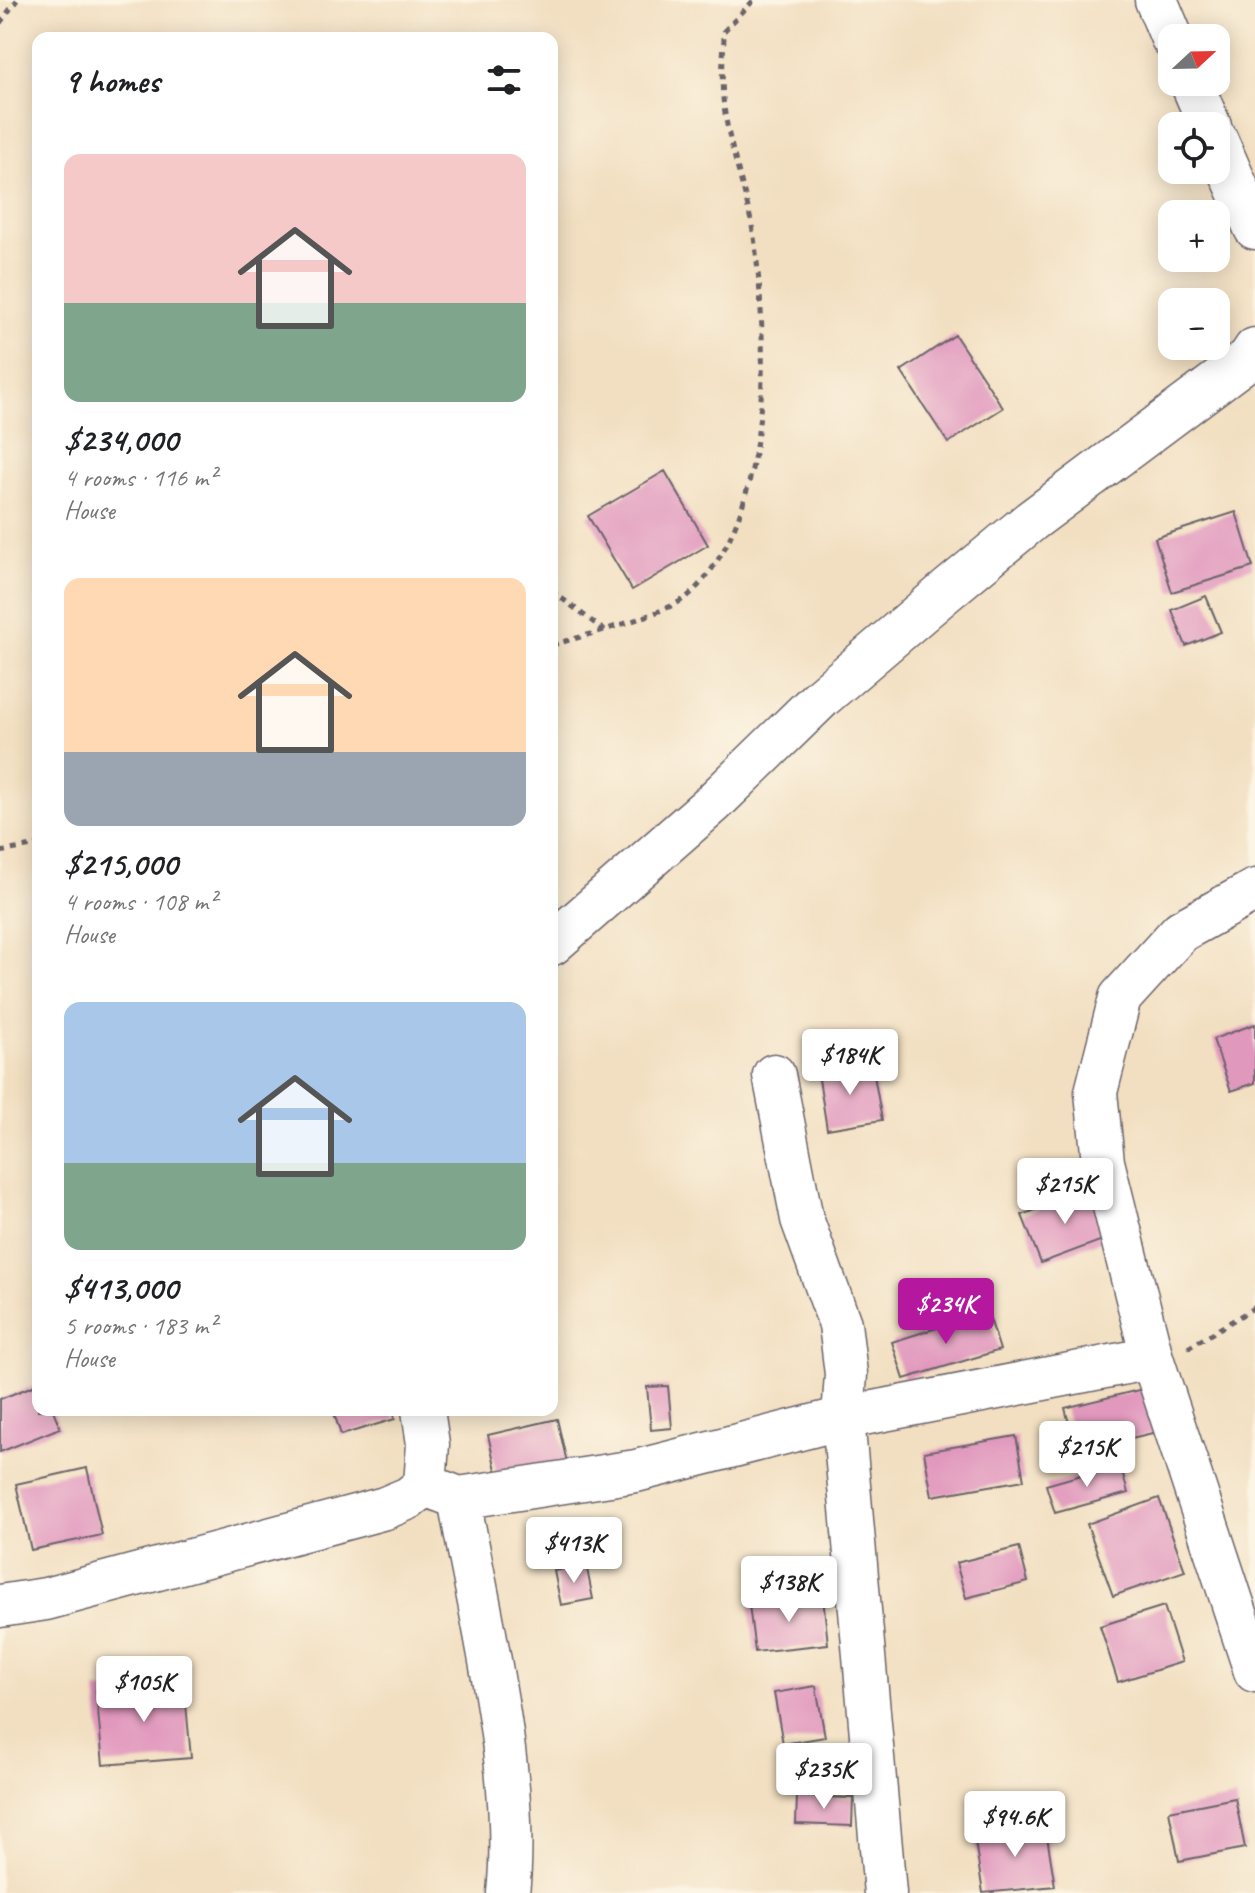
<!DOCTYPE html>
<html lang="en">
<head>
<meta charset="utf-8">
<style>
	body { margin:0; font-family:Caveat,sans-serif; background:#f2f2f2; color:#202124; height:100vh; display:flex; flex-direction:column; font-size:30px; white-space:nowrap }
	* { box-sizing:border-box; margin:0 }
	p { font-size:26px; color:#757577 }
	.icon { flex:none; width:44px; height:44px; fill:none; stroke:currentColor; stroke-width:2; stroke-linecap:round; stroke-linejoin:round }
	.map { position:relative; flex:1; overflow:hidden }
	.details { position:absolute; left:32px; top:32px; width:526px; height:1384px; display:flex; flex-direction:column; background:#fff; border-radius:16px; box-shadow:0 4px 20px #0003 }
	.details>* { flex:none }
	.needle { width:52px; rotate:68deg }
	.tools { position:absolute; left:1158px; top:24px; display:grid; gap:16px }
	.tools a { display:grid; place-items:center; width:72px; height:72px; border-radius:16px; background:#fff; box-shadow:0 4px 20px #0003; font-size:40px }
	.price { position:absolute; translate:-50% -68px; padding:0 18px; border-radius:8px; background:#fff; color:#222; font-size:26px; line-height:52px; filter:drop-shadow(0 2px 4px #0008) }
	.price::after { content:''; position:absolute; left:50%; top:48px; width:24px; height:18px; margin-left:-12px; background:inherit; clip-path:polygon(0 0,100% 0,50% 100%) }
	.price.current { background:#b5179e; color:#fff }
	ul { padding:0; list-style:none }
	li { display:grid; align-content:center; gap:16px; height:424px; padding:0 32px }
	li span { display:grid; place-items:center; height:248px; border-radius:16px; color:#555 }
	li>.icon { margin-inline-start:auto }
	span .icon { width:144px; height:144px; fill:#fffc; stroke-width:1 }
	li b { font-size:34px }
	h2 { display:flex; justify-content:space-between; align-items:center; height:96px; padding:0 32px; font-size:34px }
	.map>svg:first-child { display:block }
	.building { fill:#e198bd }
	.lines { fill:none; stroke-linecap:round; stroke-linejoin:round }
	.minor-casing { stroke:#6b646a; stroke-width:45 }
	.path { stroke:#6b646a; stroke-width:5; stroke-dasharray:6 6; stroke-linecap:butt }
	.minor { stroke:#fff; stroke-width:42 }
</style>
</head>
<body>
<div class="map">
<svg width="1255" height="1893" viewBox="0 0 1255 1893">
	<rect width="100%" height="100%" fill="#fcf5e5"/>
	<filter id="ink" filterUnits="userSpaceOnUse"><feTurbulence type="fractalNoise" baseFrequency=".0125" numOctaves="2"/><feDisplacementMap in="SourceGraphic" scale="16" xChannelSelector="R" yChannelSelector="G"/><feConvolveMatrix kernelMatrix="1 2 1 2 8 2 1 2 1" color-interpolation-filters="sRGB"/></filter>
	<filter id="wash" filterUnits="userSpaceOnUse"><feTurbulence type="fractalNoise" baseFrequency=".006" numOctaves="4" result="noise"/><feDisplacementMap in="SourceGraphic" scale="32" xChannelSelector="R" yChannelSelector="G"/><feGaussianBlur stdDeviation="1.8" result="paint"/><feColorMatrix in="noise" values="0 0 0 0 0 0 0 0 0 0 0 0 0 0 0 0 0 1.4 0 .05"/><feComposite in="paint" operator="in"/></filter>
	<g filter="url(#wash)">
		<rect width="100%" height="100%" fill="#f2dfc1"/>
		<g id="blocks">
			<path class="building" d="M 955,335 L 1003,408 L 948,443 L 901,371 Z
				M 665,471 L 708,545 L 632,590 L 588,516 Z
				M 1236,512 L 1253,567 L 1172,592 L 1155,538 Z
				M 1206,596 L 1221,632 L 1186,646 L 1172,610 Z
				M 1255,1024 L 1255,1083 L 1231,1091 L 1213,1039 Z
				M 872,1064 L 882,1120 L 827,1129 L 818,1073 Z
				M 1090,1189 L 1108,1238 L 1041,1263 L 1022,1215 Z
				M 988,1312 L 1000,1350 L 904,1379 L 892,1342 Z
				M 38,1384 L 38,1410 L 53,1410 L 60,1428 L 0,1452 L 0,1399 Z
				M 668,1386 L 672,1428 L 651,1430 L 647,1387 Z
				M 1147,1388 L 1157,1432 L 1076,1451 L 1065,1408 Z
				M 333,1410 L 393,1410 L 395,1419 L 341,1435 Z
				M 557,1419 L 568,1467 L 499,1483 L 488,1435 Z
				M 1016,1436 L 1024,1480 L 932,1496 L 924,1452 Z
				M 1120,1464 L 1128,1493 L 1055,1513 L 1046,1485 Z
				M 87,1468 L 102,1535 L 31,1550 L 16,1484 Z
				M 1159,1498 L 1185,1571 L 1113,1596 L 1087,1524 Z
				M 1019,1547 L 1028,1582 L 966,1598 L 956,1563 Z
				M 586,1564 L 593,1599 L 561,1605 L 554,1571 Z
				M 823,1597 L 828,1644 L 755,1652 L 749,1605 Z
				M 1164,1606 L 1182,1662 L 1118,1682 L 1100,1626 Z
				M 184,1682 L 191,1758 L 103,1765 L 96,1690 Z
				M 816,1686 L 825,1737 L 783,1744 L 774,1693 Z
				M 797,1796 L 853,1798 L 852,1826 L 796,1824 Z
				M 1235,1798 L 1245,1848 L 1179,1861 L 1169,1811 Z
				M 1045,1824 L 1055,1886 L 983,1893 L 974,1835 Z"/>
		</g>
	</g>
	<g filter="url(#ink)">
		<use href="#blocks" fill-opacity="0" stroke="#6b646a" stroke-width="2"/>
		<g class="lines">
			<defs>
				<path id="minor" d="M 1156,0 L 1172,38
					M 1191,82 L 1210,126
					M 1216,139 L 1255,228
					M 1255,890 L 1181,931 L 1120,998 L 1096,1092 L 1103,1162 L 1152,1358 L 1255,1671
					M 552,944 L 713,803 L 822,697 L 944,593 L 1031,521 L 1249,358 L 1255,349
					M 774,1075 L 802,1219 L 840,1324 L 846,1374 L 843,1418 L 885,1893
					M 425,1485 L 459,1498 L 636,1471 L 843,1418 L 1152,1358
					M 459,1498 C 480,1618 521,1774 508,1893
					M 0,1606 L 46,1599 L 385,1508 L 409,1498 L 425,1485 L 428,1444 L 423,1410"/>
			</defs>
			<use href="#minor" class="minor-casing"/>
			<path class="path" d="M 0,23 L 17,0
				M 552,591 L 605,631
				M 552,645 C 580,637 670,613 689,595 C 771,520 768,355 756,253 C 751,201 728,150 723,98 C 721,76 724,53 724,31 L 754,0
				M 0,852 L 38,845
				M 1188,1348 L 1255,1307"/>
			<use href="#minor" class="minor"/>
		</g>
	</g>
</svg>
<div class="tools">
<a><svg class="needle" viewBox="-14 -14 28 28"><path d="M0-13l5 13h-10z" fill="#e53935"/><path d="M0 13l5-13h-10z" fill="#757577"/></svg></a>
<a><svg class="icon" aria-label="locate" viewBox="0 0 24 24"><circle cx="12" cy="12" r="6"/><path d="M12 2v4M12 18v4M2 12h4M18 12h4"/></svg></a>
<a>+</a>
<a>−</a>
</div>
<b class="price" style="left:850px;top:1097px">$184K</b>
<b class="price" style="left:1065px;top:1226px">$215K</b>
<b class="price current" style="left:946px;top:1346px">$234K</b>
<b class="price" style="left:1087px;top:1489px">$215K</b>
<b class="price" style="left:574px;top:1585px">$413K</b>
<b class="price" style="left:789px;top:1624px">$138K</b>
<b class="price" style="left:144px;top:1724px">$105K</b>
<b class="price" style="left:824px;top:1811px">$235K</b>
<b class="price" style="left:1015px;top:1859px">$94.6K</b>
<section class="details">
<h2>9 homes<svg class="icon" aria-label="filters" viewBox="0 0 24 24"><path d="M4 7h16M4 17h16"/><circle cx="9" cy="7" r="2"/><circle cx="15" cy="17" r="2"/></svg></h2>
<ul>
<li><span style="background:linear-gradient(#f6c9c9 60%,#7fa58c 0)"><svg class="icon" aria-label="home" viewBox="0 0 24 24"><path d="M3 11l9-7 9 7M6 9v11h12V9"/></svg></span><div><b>$234,000</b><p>4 rooms · 116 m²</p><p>House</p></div></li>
<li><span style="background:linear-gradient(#ffd9b3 70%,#9aa5b1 0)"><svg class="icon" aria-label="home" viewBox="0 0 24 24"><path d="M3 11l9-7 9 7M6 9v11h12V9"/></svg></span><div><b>$215,000</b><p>4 rooms · 108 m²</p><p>House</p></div></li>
<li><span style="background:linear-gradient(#a9c7e8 65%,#7fa58c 0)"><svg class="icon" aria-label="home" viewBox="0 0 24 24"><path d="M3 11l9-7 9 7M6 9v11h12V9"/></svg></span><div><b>$413,000</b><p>5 rooms · 183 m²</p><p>House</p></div></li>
</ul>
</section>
</div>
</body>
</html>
